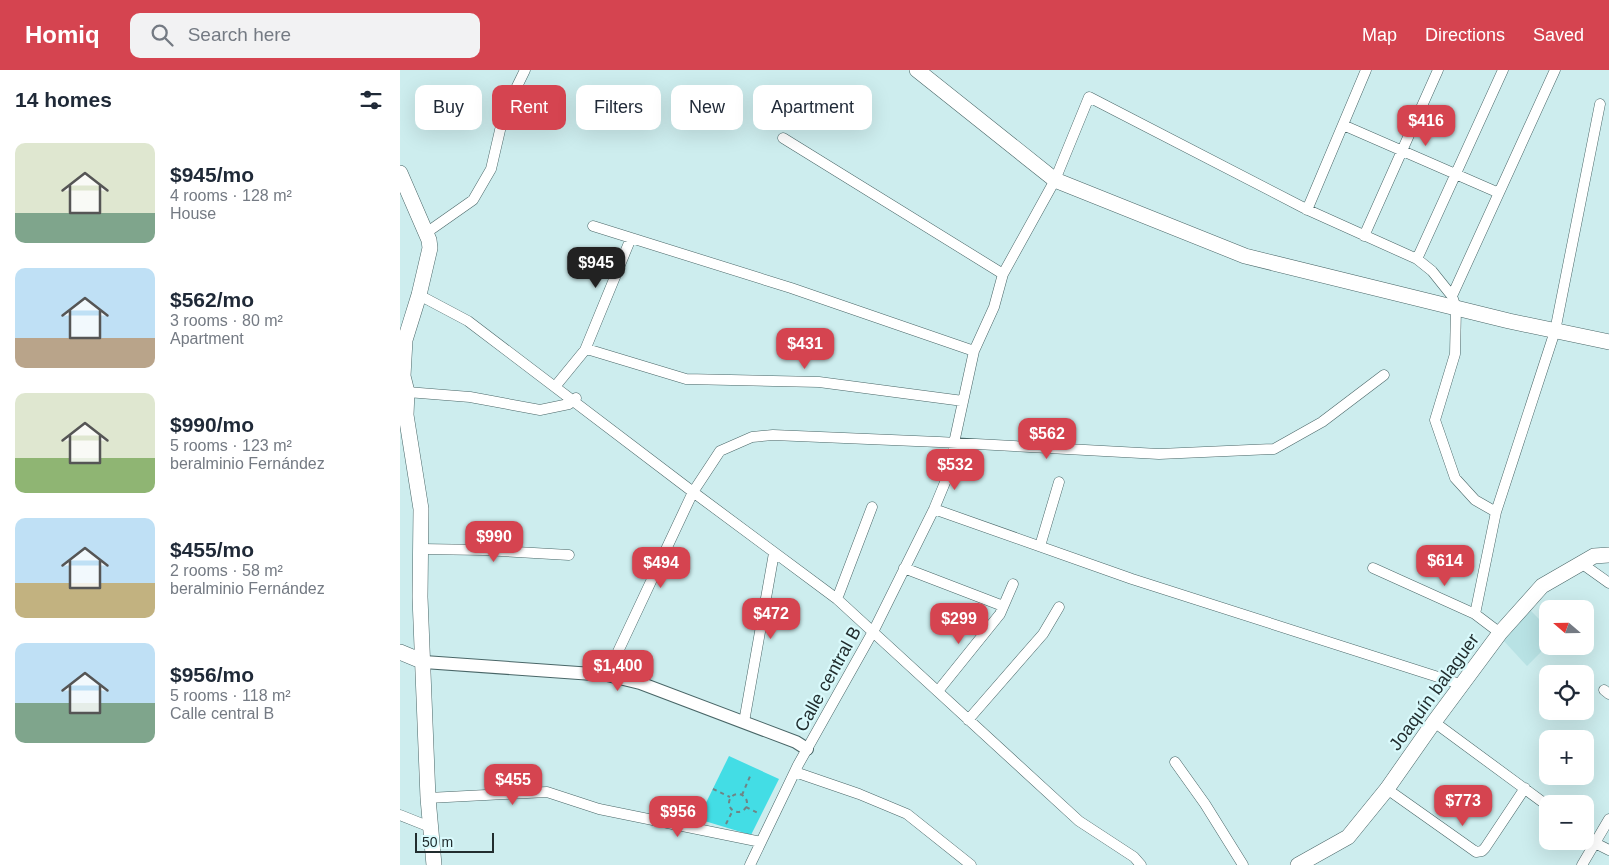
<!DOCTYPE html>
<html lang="en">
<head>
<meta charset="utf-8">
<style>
	body { margin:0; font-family:Arial,sans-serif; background:#f2f2f3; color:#1f2937; height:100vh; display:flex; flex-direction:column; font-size:19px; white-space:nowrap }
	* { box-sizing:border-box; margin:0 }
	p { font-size:16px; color:#747a83 }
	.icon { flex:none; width:28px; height:28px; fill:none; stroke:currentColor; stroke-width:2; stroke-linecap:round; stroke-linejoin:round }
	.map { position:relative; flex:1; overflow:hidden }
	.side { display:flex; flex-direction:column; background:#fff; width:400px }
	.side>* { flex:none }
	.top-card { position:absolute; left:15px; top:15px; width:475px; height:45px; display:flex; gap:10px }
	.needle { width:32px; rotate:290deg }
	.controls { position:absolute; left:1139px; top:530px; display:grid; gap:10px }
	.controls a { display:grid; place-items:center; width:55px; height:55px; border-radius:10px; background:#fff; box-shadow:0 5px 20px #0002; font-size:25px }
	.scale { position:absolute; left:15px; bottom:12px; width:79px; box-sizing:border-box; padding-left:5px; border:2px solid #212d2e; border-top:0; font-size:14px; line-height:18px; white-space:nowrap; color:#212d2e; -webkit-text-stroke:4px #dafafc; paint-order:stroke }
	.price { position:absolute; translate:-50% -42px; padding:0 11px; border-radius:10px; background:#d54450; color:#fff; font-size:16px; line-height:32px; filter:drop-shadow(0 1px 2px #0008) }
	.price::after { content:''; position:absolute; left:50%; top:30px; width:15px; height:11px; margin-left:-8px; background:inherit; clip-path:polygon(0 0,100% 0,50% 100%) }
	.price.active { background:#222; color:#fff }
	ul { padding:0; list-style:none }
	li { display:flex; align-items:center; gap:15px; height:125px; padding:0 15px }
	li span { display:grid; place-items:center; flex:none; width:140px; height:100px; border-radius:10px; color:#555 }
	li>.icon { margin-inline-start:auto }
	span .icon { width:60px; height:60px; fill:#fffc; stroke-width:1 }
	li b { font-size:21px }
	h2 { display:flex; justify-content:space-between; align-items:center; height:60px; padding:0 15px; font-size:21px }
	.pill { padding:0 18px; border-radius:10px; background:#fff; box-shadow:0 5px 20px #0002; font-size:18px; line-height:45px }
	.pill.active { background:#d54450; color:#fff }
	header { display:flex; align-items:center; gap:30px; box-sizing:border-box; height:70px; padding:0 25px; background:#d54450; color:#fff }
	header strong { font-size:24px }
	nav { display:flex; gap:28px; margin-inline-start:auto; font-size:18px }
	.search { width:350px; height:45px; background:#f2f2f3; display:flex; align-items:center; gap:12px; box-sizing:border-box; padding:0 18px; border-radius:10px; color:#747a83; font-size:19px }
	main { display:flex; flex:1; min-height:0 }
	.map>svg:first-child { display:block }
	.built { fill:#b8e2e4 }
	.green { fill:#43dde5 }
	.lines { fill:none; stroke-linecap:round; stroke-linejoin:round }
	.minor-casing { stroke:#496667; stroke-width:11 }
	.tertiary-casing { stroke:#496667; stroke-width:14 }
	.secondary-casing { stroke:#496667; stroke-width:16 }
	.path { stroke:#6f8485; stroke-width:2; stroke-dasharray:4 4; stroke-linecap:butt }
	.minor { stroke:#fff; stroke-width:10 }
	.tertiary { stroke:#fff; stroke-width:12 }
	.secondary { stroke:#fff; stroke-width:15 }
	.labels { text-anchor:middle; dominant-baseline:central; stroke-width:4.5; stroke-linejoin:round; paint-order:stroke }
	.street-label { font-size:18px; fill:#212d2e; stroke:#dafafc }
</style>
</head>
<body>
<header>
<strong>Homiq</strong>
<div class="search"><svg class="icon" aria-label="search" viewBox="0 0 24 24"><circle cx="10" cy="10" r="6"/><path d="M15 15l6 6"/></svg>Search here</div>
<nav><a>Map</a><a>Directions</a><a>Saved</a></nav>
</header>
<main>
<section class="side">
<h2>14 homes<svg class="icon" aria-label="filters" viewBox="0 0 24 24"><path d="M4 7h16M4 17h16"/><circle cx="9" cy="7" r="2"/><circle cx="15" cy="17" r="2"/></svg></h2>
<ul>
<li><span style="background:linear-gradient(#dfe7d0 70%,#7fa58c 0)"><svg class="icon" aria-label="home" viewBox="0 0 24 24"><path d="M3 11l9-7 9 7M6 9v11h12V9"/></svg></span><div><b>$945/mo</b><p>4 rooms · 128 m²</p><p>House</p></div></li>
<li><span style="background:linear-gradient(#bfe0f5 70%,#b9a48a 0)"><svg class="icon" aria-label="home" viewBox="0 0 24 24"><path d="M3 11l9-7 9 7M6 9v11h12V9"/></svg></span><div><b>$562/mo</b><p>3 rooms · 80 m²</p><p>Apartment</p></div></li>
<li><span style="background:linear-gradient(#dfe7d0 65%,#8fb573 0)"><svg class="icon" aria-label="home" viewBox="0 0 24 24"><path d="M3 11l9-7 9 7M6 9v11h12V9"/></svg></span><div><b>$990/mo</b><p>5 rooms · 123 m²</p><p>beralminio Fernández</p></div></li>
<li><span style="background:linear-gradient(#bfe0f5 65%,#c2b280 0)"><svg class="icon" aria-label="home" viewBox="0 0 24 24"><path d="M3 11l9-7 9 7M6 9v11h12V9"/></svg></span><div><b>$455/mo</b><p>2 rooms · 58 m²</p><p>beralminio Fernández</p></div></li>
<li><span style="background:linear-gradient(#bfe0f5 60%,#7fa58c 0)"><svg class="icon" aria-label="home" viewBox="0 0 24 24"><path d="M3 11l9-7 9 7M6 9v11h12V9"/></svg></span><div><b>$956/mo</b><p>5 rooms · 118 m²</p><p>Calle central B</p></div></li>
</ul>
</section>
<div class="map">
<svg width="1209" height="795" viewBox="0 0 1209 795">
	<rect width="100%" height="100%" fill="#cdedee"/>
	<path class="built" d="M 1130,540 L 1147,557 L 1147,576 L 1127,596 L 1103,570 Z"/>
	<path class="green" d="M 329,686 L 379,709 L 351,765 L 298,749 Z"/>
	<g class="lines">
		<defs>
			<path id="minor" d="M 943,55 L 1099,123
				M 383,68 L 603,204
				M 907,140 L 966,0
				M 193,156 L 391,218 L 574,281
				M 26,163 L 73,130 L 91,99 L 104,43 L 125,0
				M 964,166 L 1038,0
				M 1017,189 L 1103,0
				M 19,225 L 68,251 L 293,422 L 437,529 L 679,751 L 734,787 L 741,795
				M 1052,226 L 1155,0
				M 185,280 L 231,168
				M 158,313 L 185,280 L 190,280 L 286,309 L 419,312 L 563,331
				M 7,322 L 70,327 L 140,340 L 169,334 L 176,328
				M 534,439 L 732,509 L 1063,615
				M 1096,442 L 1155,261 L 1200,34
				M 640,476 L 659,412
				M 21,479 L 84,480 L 169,485
				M 1181,493 L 1209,513
				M 504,498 L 603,536
				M 973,498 L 1075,544 L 1100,563
				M 437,529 L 472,437
				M 207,605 L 293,422 L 320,381 L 352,367 L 373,365 L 539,372 L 759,384 L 874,379 L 922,352 L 984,305
				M 1204,620 L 1209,624
				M 538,621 L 600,544 L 613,514
				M 568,650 L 643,564 L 659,537
				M 344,652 L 374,483
				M 1034,652 L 1148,736
				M 775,692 L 805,734 L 843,795
				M 395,702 L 459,724 L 507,744 L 571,795
				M 987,719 L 1076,782 L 1082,781 L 1085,778 L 1125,718
				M 28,728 L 147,722 L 199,739 L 361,772
				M 0,745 L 30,757
				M 1185,765 L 1195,773 L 1209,780
				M 350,795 L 398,695 L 475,558 L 534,439 L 553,393 L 554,373 L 574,281 L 594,237 L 603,204 L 655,110 L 689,27 L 908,140 L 1017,189 L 1032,201 L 1052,226 L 1056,238 L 1055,284 L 1035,350 L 1055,408 L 1075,430 L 1096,442 L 1075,544
				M 1182,795 L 1209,749"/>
			<path id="tertiary" d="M 24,592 L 207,605 L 240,613 L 396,672 L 407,679"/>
			<path id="secondary" d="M 517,0 L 655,110 L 845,186 L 1109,251 L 1209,272
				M 0,103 L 29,170 L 30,178 L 19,225 L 5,270 L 3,306 L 7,322 L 6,345 L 21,439 L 20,527 L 28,728 L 34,795
				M 0,582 L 24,592
				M 898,795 L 948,767 L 987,719 L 1034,652 L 1100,563 L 1142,516 L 1194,486 L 1209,485"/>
		</defs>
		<use href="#minor" class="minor-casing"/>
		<use href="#tertiary" class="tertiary-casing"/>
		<use href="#secondary" class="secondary-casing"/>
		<path class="path" d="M 313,719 L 330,727
			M329 733a9 9 0 1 1 18 0a9 9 0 1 1-18 0Z
			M 342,725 L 351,704
			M 346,737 L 358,743
			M 326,754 L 333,740"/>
		<use href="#minor" class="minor"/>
		<use href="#tertiary" class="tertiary"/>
		<use href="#secondary" class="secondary"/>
	</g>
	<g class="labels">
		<g class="street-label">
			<text transform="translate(428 609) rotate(-61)">Calle central B</text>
			<text transform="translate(1034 622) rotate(-54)">Joaquín balaguer</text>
		</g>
	</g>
</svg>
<div class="controls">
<a><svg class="needle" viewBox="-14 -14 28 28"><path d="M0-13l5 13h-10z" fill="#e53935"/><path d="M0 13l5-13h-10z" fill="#747a83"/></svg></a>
<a><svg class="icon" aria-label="locate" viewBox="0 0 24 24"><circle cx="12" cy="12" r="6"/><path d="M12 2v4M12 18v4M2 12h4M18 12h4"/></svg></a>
<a>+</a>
<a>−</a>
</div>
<div class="scale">50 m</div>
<b class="price" style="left:1026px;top:77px">$416</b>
<b class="price active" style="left:196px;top:219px">$945</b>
<b class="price" style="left:405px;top:300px">$431</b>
<b class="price" style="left:647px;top:390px">$562</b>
<b class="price" style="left:555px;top:421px">$532</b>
<b class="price" style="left:94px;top:493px">$990</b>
<b class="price" style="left:1045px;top:517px">$614</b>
<b class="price" style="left:261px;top:519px">$494</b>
<b class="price" style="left:371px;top:570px">$472</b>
<b class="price" style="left:559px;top:575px">$299</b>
<b class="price" style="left:218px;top:622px">$1,400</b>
<b class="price" style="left:113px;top:736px">$455</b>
<b class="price" style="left:1063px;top:757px">$773</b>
<b class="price" style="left:278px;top:768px">$956</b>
<div class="top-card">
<a class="pill">Buy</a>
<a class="pill active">Rent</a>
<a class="pill">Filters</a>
<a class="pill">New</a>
<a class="pill">Apartment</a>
</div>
</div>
</main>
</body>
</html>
